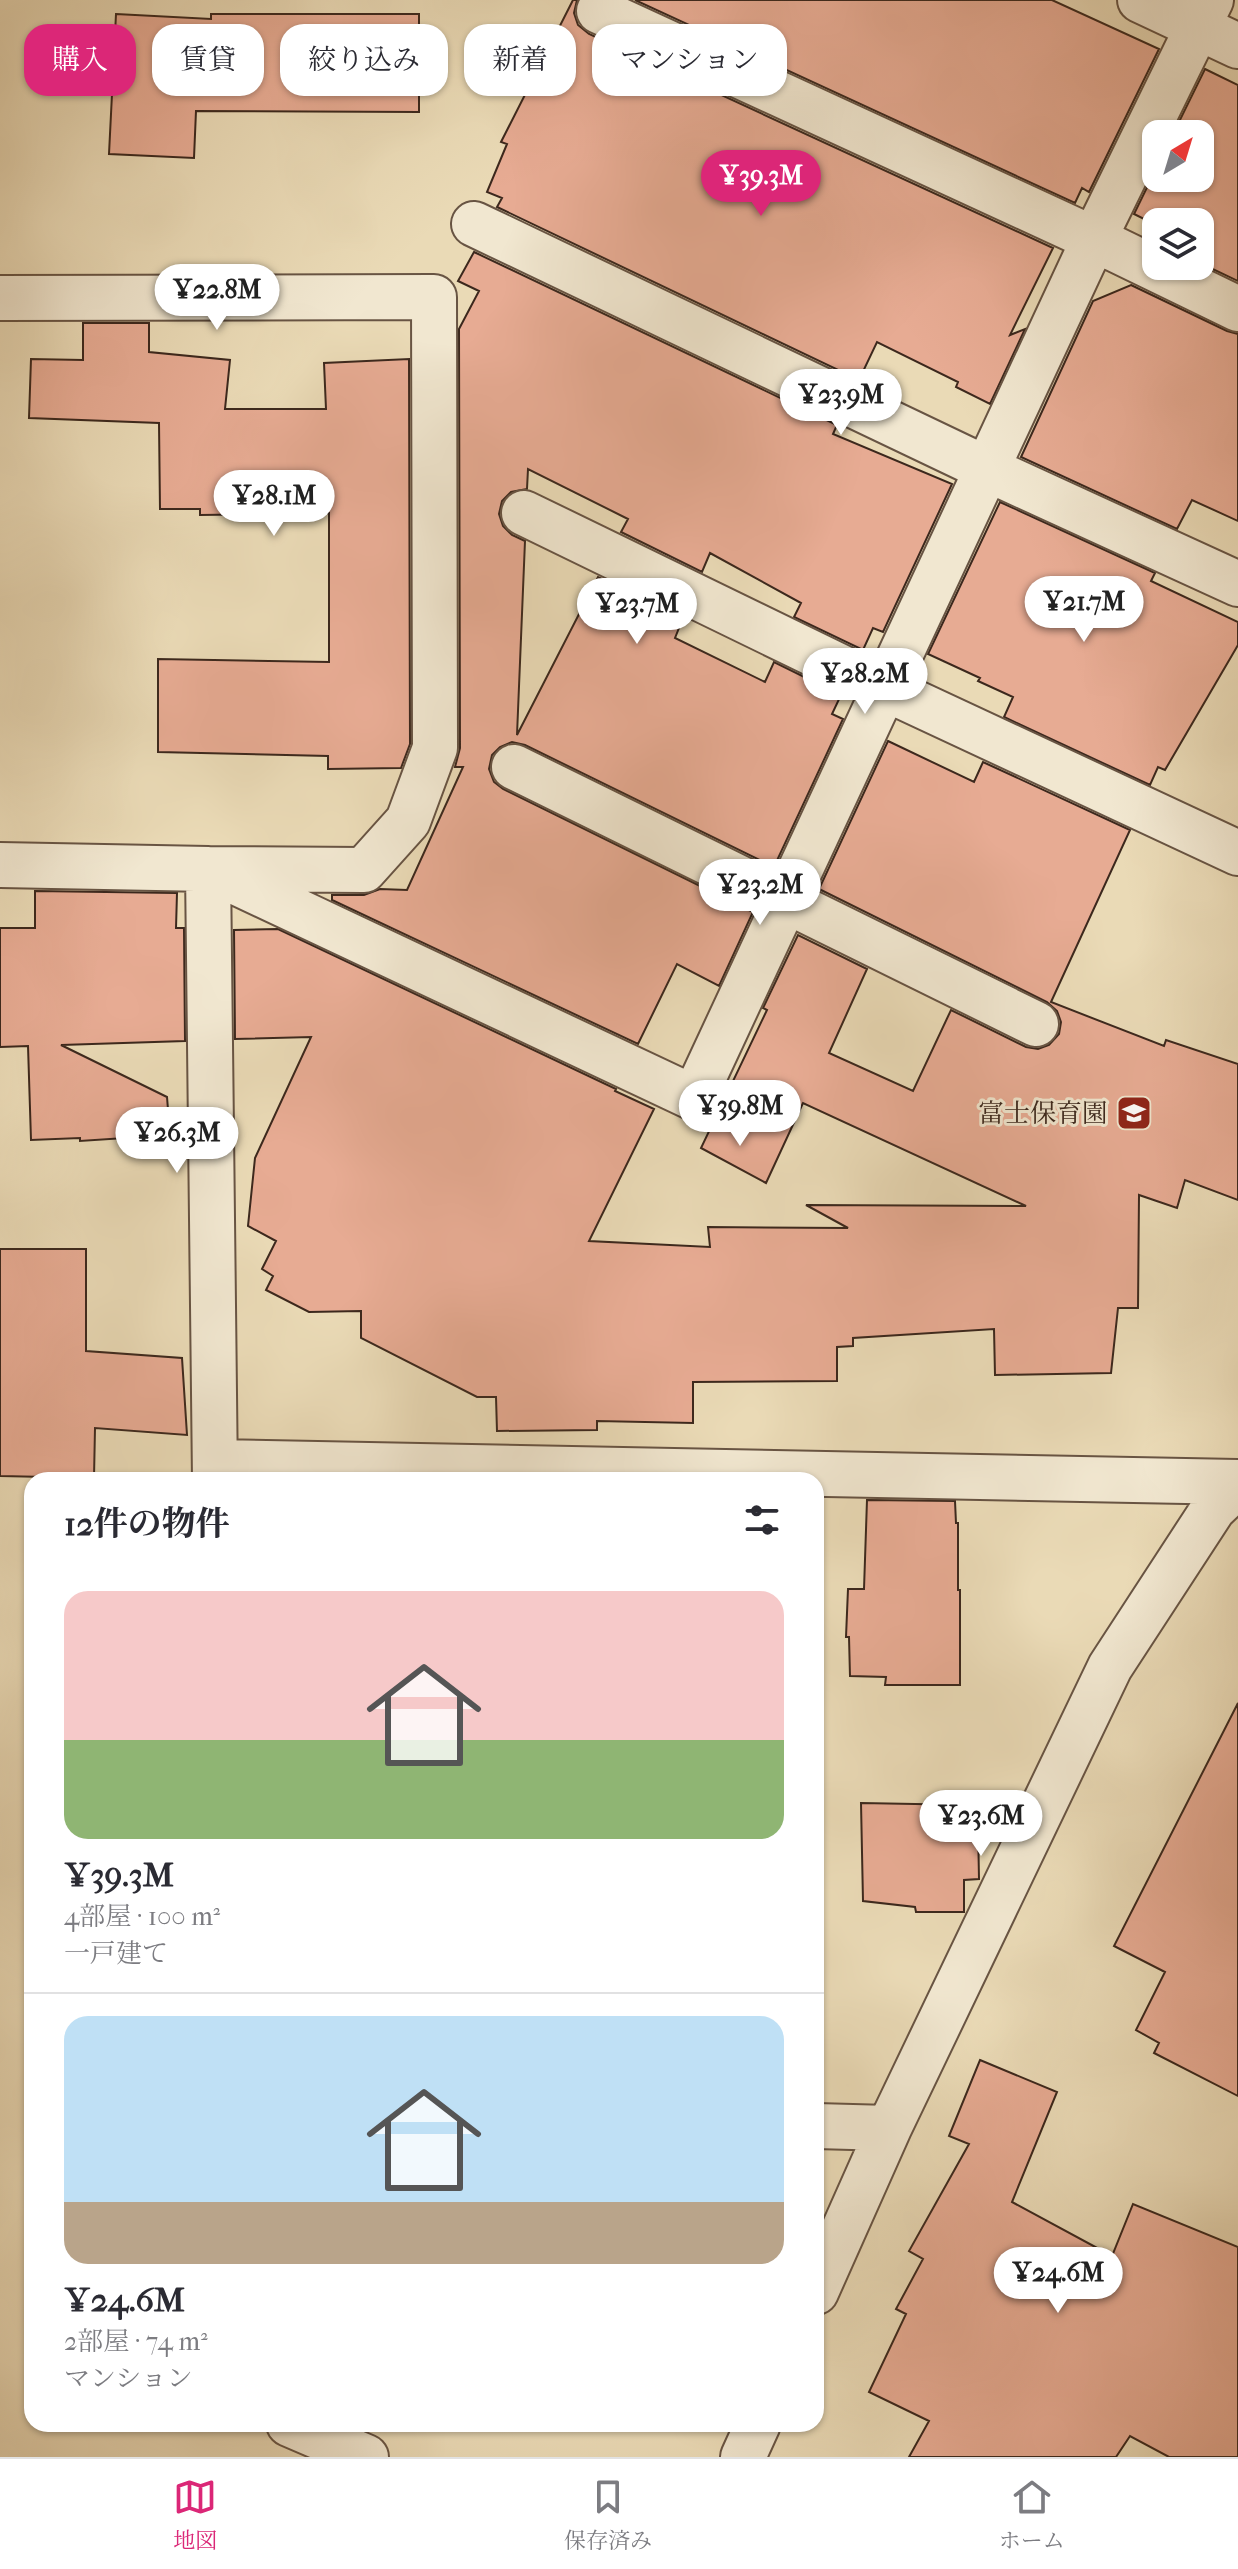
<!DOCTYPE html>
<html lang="ja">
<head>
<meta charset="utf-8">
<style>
	body { margin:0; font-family:"IM FELL French Canon","Noto Serif JP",serif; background:#f2f2f3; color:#2b2b33; height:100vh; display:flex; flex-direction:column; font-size:30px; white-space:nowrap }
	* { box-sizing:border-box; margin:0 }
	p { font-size:26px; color:#7c7c81 }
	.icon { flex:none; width:44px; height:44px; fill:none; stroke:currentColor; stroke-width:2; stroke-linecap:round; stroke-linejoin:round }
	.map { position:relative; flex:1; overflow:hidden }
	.drawer { position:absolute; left:24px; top:1472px; width:800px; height:960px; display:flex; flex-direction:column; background:#fff; border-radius:24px; box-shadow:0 2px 6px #0004 }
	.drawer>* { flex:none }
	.banner { position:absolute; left:24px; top:24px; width:800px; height:72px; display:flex; gap:16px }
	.needle { width:52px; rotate:38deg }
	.controls { position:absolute; left:1142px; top:120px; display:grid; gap:16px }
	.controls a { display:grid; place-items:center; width:72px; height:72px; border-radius:16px; background:#fff; box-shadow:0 2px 6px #0004; font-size:40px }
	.price { position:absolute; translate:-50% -68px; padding:0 18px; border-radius:28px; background:#fff; color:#222; font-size:26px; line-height:52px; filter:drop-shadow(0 2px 4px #0008) }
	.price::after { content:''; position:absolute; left:50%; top:48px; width:24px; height:18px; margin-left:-12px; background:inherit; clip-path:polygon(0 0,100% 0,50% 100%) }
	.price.on { background:#db2777; color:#fff }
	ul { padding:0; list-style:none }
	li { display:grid; align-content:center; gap:16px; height:424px; padding:0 40px }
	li+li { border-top:2px solid #e1e1e2 }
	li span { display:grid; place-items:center; height:248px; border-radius:24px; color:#555 }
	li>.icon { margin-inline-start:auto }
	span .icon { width:144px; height:144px; fill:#fffc; stroke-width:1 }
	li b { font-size:34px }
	h2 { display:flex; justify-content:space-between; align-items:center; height:96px; padding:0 40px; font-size:34px }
	.chip { padding:0 28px; border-radius:24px; background:#fff; box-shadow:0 2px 6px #0004; font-size:28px; line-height:72px }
	.chip.on { background:#db2777; color:#fff }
	.menu { display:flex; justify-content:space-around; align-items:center; height:112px; border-top:2px solid #e1e1e2; background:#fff; font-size:22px; color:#7c7c81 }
	.menu a { display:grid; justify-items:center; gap:4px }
	.menu .on { color:#db2777 }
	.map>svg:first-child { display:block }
	.building { fill:#e7ab93; stroke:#3c281d; stroke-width:2 }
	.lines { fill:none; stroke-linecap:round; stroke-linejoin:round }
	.minor-casing { stroke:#685443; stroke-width:48 }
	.minor { stroke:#f1e7d0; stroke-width:44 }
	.labels { text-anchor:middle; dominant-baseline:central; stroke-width:6; stroke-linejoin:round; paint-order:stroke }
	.poi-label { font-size:26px; fill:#3c281d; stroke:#f1e7d0; text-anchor:end }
</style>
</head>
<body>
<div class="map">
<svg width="1238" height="2457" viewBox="0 0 1238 2457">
	<rect width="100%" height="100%" fill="#eadab6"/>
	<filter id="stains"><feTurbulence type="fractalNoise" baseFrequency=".0025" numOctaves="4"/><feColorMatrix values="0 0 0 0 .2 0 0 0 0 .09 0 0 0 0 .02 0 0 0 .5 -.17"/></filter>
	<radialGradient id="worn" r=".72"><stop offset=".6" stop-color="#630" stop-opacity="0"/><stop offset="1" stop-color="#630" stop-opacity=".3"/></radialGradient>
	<path class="building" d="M 573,0 L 577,0 L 574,13 L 578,25 L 589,34 L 1053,248 L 1010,335 L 1025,329 L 990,404 L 956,387 L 958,382 L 877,342 L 859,380 L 497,207 L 502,198 L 487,192 L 507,144 L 501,142 Z
		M 635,0 L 1052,0 L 1159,49 L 1089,192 L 1082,188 L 1075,203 Z
		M 116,14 L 211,19 L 211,14 L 419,14 L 419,112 L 196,111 L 194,158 L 109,154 Z
		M 1205,69 L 1238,85 L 1238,281 L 1200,263 L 1200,257 L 1211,252 L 1200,247 L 1200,222 L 1156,222 L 1156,225 L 1134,214 L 1156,169 L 1156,178 L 1200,178 L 1200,134 L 1173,134 Z
		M 474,252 L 837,425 L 833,434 L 952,484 L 883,632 L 873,628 L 863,650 L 794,617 L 801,603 L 710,553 L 702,572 L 621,532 L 628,519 L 528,469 L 527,489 L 511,492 L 502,501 L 499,514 L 503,526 L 512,535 L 525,541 L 517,735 L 598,577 L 683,618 L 675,638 L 765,682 L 774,662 L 841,695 L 832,714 L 843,719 L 774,867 L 525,745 L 512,742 L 500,747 L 492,755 L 489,769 L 494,782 L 503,789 L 753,912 L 719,986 L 677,964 L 638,1044 L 332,900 L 332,895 L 364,895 L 380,889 L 407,890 L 463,767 L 455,767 L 460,748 L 459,329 L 479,291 L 458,281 Z
		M 1131,285 L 1227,331 L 1238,334 L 1238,521 L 1192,500 L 1177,529 L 1021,457 L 1093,301 Z
		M 83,323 L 149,323 L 149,352 L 230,360 L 225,409 L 326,409 L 324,363 L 409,359 L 410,744 L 401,768 L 328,769 L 328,756 L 158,752 L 158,659 L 329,662 L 329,513 L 200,515 L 200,509 L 160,509 L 159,423 L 29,418 L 31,359 L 83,360 Z
		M 1000,502 L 1155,573 L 1151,581 L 1238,622 L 1238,645 L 1165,770 L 1158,767 L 1150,785 L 1004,717 L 1013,697 L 978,681 L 980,678 L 928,654 Z
		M 888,741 L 974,782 L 983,762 L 1130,830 L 1051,1002 L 1164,1046 L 1166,1040 L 1238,1064 L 1238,1200 L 1185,1180 L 1177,1208 L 1139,1195 L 1138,1308 L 1118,1308 L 1111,1373 L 995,1375 L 994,1329 L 853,1338 L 853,1346 L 837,1347 L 837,1381 L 693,1382 L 693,1423 L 597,1421 L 597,1430 L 497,1431 L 496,1397 L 477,1397 L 361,1338 L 361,1311 L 309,1312 L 266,1290 L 273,1276 L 262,1269 L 276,1241 L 248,1226 L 255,1158 L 311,1037 L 235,1039 L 234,930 L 278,929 L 616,1089 L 615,1091 L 654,1109 L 589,1241 L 710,1247 L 708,1227 L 848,1228 L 806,1205 L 1026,1206 L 803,1103 L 766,1183 L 701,1148 L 767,1010 L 763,1008 L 798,935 L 867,969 L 829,1053 L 913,1091 L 951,1010 L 1026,1047 L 1038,1049 L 1049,1045 L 1059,1034 L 1061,1022 L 1057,1011 L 1047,1002 L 819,889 Z
		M 35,891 L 177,893 L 176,928 L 184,928 L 185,1041 L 61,1045 L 167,1097 L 170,1135 L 80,1141 L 80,1138 L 31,1140 L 28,1046 L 0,1047 L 0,928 L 35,928 Z
		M 0,1249 L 86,1249 L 86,1351 L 182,1358 L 187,1435 L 95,1428 L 94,1478 L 0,1476 Z
		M 867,1500 L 955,1501 L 956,1523 L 958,1523 L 958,1590 L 960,1590 L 960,1685 L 885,1685 L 886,1677 L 850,1676 L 849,1637 L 846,1637 L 848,1589 L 864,1589 Z
		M 1238,1703 L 1238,2096 L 1154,2053 L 1159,2043 L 1136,2030 L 1165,1972 L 1114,1946 Z
		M 861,1803 L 969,1805 L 969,1825 L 978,1825 L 979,1879 L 964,1880 L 964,1912 L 916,1912 L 915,1907 L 863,1901 Z
		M 980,2060 L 1057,2092 L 1012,2202 L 1112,2256 L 1133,2204 L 1238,2247 L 1238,2457 L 1169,2457 L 1130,2436 L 1116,2457 L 909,2457 L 929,2421 L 869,2392 L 906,2314 L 896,2309 L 923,2259 L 909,2251 L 969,2144 L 949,2136 Z"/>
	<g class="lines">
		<defs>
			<path id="minor" d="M 1140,0 L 1238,46
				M 599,11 L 1094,239 L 1238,309
				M 474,224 L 987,469 L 1238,584
				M 0,298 L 434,297 L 435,748 L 408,821 L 364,870 L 208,869 L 215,1480
				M 524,513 L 884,688 L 1238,853
				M 514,767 L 1036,1024
				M 0,865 L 208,869 L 694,1098 L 1094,239 L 1211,0
				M 215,1462 L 1238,1482
				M 816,2126 L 889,2128
				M 816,2292 L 889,2128 L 1110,1667 L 1213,1509 L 1238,1485
				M 289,2424 L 366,2457
				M 743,2457 L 758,2424"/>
		</defs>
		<use href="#minor" class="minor-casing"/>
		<use href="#minor" class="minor"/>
	</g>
	<defs>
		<symbol id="school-square" viewBox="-11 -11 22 22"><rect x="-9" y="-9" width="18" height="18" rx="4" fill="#8f2418" stroke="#f1e7d0"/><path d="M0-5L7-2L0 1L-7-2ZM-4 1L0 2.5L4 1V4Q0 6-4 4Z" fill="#fff"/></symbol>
	</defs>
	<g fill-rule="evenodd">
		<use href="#school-square" x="1114" y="1093" width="40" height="40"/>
	</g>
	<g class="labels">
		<g class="poi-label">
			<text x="1108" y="1113">富士保育園</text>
		</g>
	</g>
	<rect width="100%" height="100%" filter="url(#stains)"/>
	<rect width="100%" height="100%" fill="url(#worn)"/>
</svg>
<div class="controls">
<a><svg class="needle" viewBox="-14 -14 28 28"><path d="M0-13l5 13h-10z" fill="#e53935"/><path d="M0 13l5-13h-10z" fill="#7c7c81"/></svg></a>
<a><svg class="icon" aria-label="layers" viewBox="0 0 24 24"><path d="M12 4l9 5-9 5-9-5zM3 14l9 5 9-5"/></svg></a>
</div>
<b class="price on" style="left:761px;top:218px">¥39.3M</b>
<b class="price" style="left:217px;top:332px">¥22.8M</b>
<b class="price" style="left:841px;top:437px">¥23.9M</b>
<b class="price" style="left:274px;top:538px">¥28.1M</b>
<b class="price" style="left:1084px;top:644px">¥21.7M</b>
<b class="price" style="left:637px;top:646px">¥23.7M</b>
<b class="price" style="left:865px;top:716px">¥28.2M</b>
<b class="price" style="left:760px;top:927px">¥23.2M</b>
<b class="price" style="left:740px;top:1148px">¥39.8M</b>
<b class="price" style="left:177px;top:1175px">¥26.3M</b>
<b class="price" style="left:981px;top:1858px">¥23.6M</b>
<b class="price" style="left:1058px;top:2315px">¥24.6M</b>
<div class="banner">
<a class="chip on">購入</a>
<a class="chip">賃貸</a>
<a class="chip">絞り込み</a>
<a class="chip">新着</a>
<a class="chip">マンション</a>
</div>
<section class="drawer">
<h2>12件の物件<svg class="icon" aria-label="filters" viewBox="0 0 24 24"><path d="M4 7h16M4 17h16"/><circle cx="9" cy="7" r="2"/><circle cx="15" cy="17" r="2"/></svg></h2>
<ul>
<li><span style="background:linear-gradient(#f6c9c9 60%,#8fb573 0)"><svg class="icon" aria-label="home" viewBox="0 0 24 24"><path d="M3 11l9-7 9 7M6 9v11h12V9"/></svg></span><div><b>¥39.3M</b><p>4部屋 · 100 m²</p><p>一戸建て</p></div></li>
<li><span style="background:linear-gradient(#bfe0f5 75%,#b9a48a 0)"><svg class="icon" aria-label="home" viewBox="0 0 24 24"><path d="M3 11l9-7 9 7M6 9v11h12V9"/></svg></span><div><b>¥24.6M</b><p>2部屋 · 74 m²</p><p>マンション</p></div></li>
</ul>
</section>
</div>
<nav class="menu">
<a class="on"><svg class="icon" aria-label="map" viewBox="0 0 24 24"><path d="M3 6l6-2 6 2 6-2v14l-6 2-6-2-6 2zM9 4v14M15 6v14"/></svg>地図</a>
<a><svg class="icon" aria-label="saved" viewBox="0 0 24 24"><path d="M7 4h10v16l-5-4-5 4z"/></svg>保存済み</a>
<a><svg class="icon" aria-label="home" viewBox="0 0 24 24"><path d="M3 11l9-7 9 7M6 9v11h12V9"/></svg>ホーム</a>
</nav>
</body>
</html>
